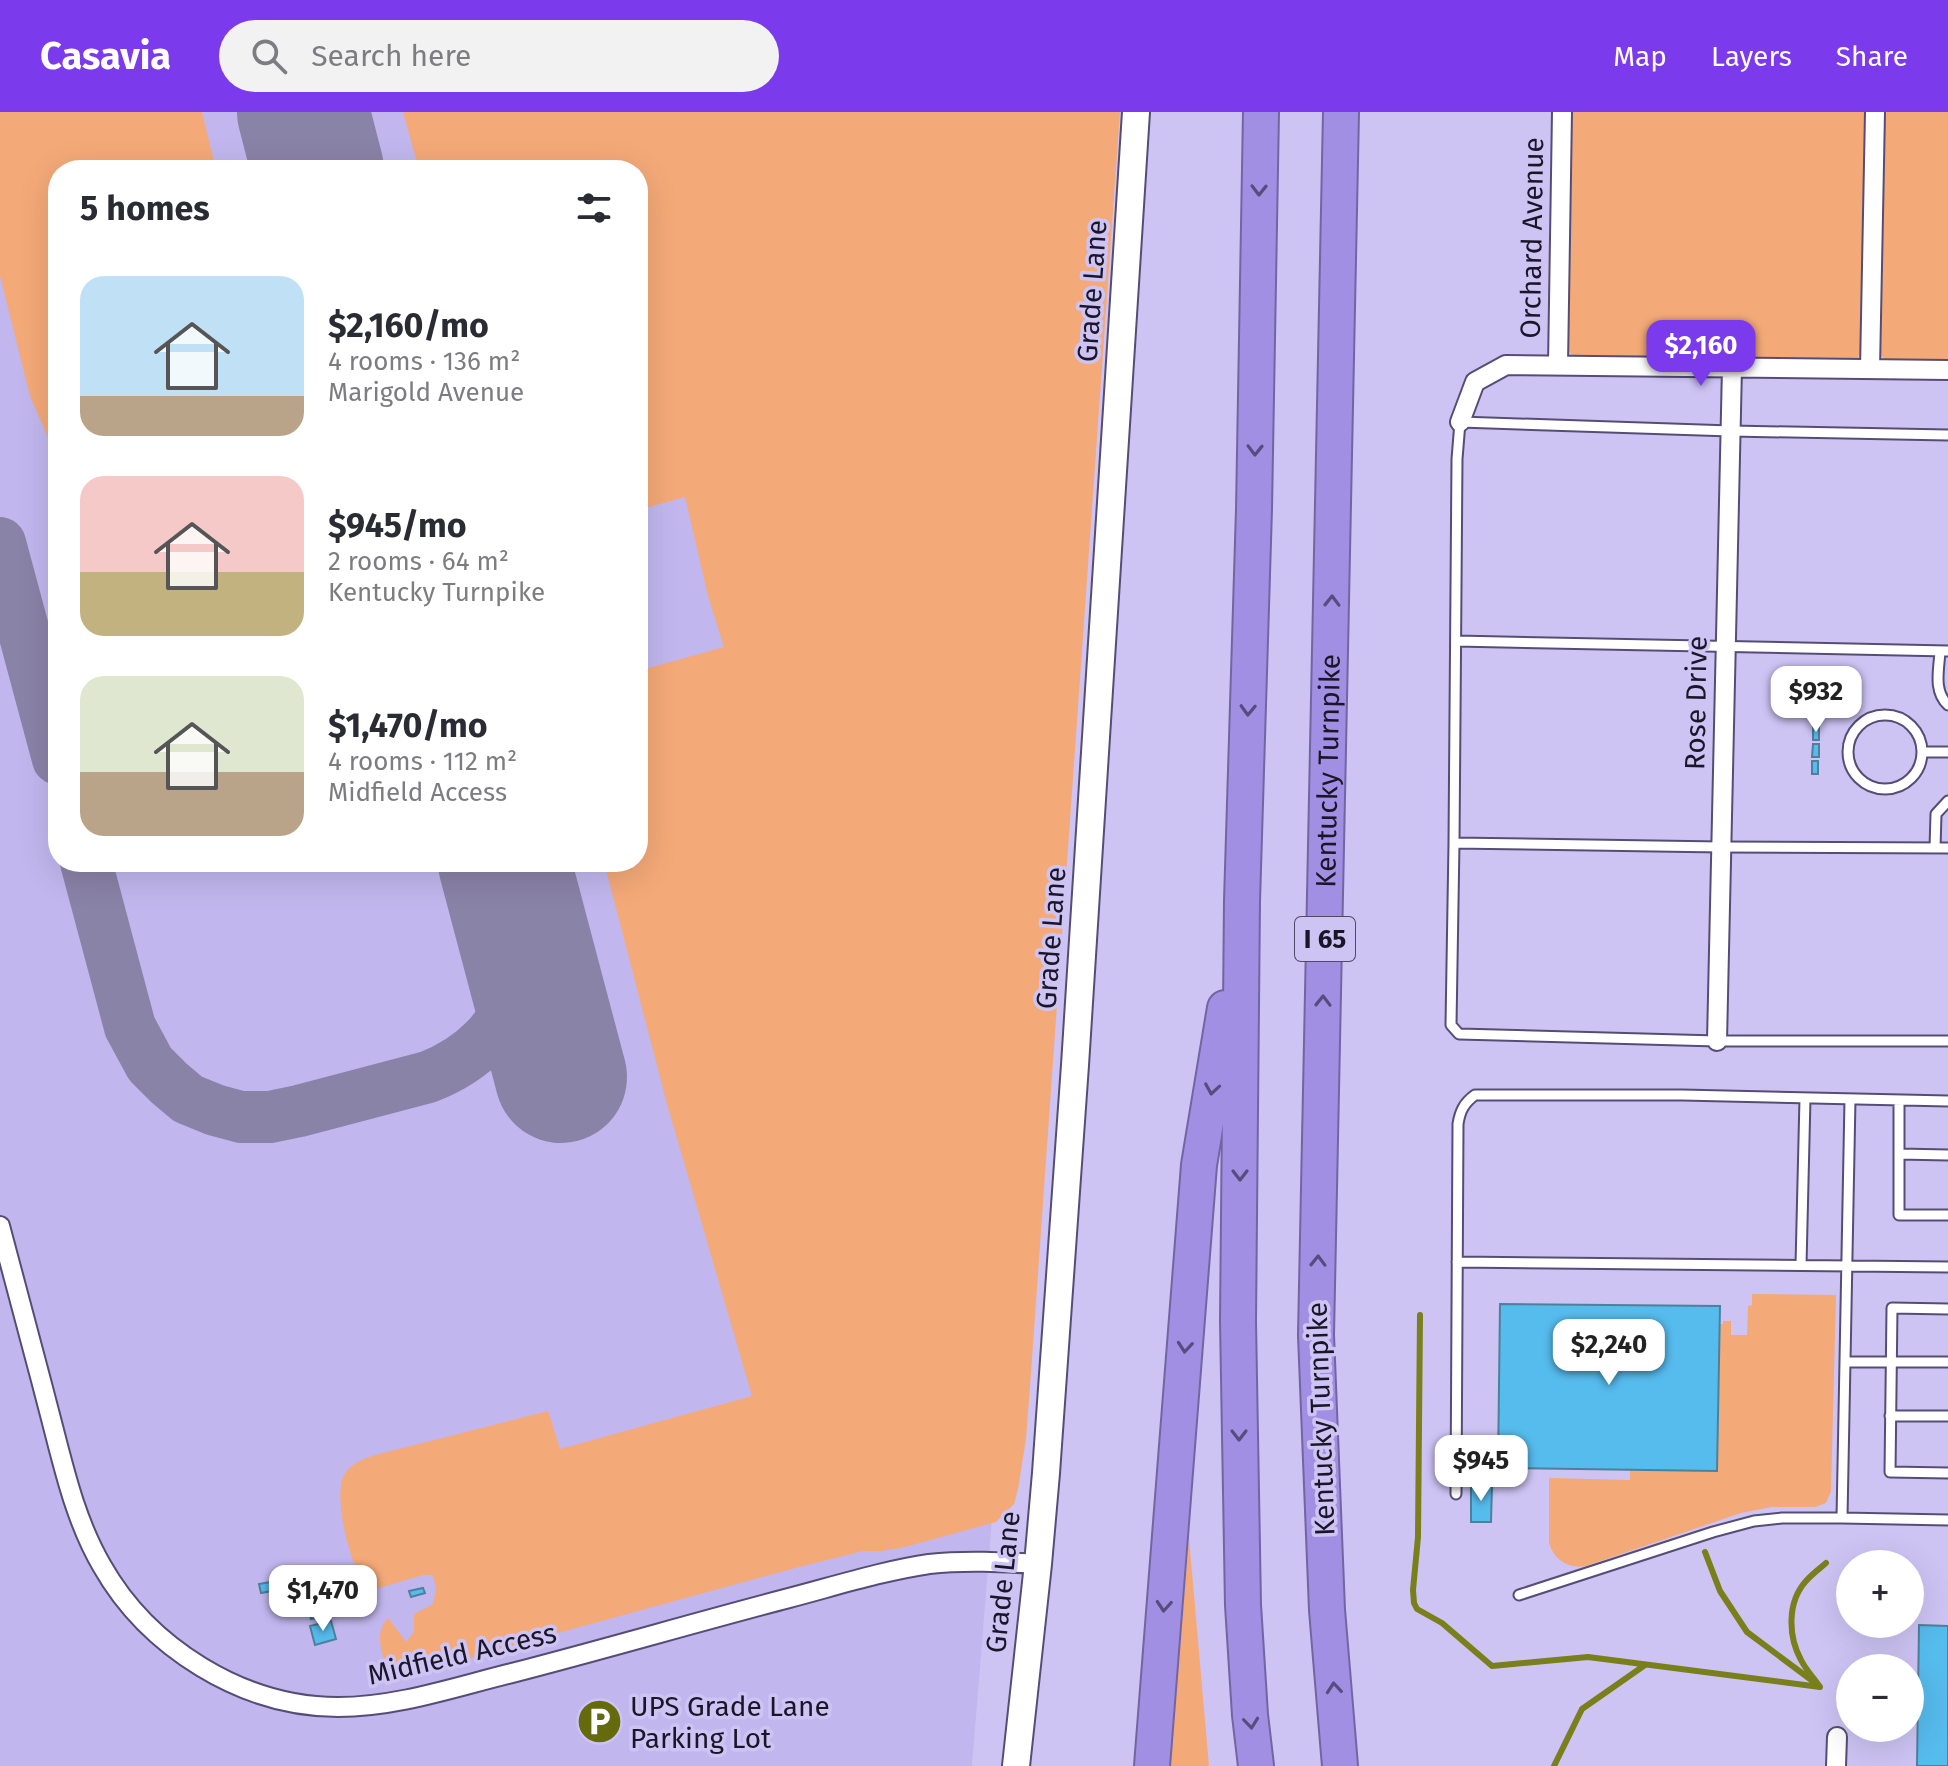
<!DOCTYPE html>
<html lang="en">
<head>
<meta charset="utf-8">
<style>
	body { margin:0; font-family:"Fira Sans",sans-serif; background:#f2f2f3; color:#2b2b33; height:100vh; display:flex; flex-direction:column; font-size:30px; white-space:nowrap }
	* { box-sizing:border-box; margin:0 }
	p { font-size:26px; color:#7c7c81 }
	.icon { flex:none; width:44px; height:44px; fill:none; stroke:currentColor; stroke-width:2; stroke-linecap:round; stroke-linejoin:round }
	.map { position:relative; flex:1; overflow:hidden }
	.sheet { position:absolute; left:48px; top:48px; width:600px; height:712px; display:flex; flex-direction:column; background:#fff; border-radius:32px; box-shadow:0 8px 32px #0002 }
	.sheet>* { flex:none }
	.controls { position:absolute; left:1836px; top:1438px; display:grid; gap:16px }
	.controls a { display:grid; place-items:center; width:88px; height:88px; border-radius:50%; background:#fff; box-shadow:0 8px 32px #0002; font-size:40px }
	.price { position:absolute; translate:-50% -68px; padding:0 18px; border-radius:16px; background:#fff; color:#222; font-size:26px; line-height:52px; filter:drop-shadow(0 2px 4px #0008) }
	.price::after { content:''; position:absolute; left:50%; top:48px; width:24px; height:18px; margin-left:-12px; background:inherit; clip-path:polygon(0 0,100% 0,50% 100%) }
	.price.current { background:#7c3aed; color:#fff }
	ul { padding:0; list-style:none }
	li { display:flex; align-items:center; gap:24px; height:200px; padding:0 32px }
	li span { display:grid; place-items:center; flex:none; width:224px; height:160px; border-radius:24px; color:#555 }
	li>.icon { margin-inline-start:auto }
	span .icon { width:96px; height:96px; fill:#fffc; stroke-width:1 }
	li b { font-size:34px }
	h2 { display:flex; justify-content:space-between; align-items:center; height:96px; padding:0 32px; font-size:34px }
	header { display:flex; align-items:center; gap:48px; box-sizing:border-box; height:112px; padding:0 40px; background:#7c3aed; color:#fff }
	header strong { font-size:38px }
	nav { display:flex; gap:44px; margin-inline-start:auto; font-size:28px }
	.search { width:560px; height:72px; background:#f2f2f3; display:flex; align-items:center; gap:20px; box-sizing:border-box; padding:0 28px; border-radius:44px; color:#7c7c81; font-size:30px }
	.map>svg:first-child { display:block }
	.built { fill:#c1b7ee; fill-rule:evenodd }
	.green { fill:#f4a978 }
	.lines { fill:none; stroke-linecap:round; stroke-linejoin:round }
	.stream { stroke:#797f1b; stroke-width:6 }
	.taxiway { stroke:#8a83a8; stroke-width:52 }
	.runway { stroke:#8a83a8; stroke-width:132 }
	.building { fill:#56bbed; stroke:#4e809a; stroke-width:2 }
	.lane-casing { stroke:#554d76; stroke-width:13 }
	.street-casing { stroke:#554d76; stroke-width:22 }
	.secondary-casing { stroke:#554d76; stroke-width:30 }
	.highway-casing { stroke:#7265a2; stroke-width:38 }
	.lane { stroke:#fff; stroke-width:9 }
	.street { stroke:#fff; stroke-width:18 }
	.secondary { stroke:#fff; stroke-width:26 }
	.highway { stroke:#a18fe4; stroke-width:34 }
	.oneway { stroke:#574c7d }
	.labels { text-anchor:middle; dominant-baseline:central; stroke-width:7; stroke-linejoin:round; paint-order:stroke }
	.shield { fill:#cdc4f4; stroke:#504a65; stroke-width:2 }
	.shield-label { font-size:26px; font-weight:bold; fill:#1a1628 }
	.street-label { font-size:28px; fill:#1a1628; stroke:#cdc4f4 }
	.poi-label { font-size:28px; fill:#1a1628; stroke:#cdc4f4; text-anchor:start }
</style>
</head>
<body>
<header>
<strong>Casavia</strong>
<div class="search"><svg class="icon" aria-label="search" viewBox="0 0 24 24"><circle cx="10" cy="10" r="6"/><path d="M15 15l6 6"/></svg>Search here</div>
<nav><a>Map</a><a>Layers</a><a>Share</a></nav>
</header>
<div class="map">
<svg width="1948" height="1654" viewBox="0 0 1948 1654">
	<rect width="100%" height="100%" fill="#cdc4f4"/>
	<path class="built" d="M 0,0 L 1106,0 L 972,1654 L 0,1654 ZM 58,58 L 638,58 L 638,750 L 58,750 Z"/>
	<path class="green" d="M 0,0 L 202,0 L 216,58 L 58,58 L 58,349 L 30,284 L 0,164 Z
		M 403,0 L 1120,0 L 1031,1261 L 1026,1327 L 1018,1377 L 1014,1392 L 996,1410 L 905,1435 L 882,1439 L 863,1439 L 799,1455 L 489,1540 L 407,1566 L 390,1566 C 384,1547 372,1523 388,1506 L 406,1530 L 414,1520 L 414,1502 L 433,1492 L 436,1477 L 433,1463 L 423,1463 L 379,1476 C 372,1475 368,1473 363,1467 C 349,1451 333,1383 344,1363 C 351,1351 363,1347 375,1343 L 548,1299 L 560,1337 L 752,1284 L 667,992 L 604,750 L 638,750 L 638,559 L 724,535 L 708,484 L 685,385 L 638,398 L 638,58 L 419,58 Z
		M 1568,0 L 1866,0 L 1861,238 L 1857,248 L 1572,243 L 1565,233 Z
		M 1882,0 L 1948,0 L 1948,250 L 1888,249 L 1881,244 L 1877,237 Z
		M 1752,1182 L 1836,1183 L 1831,1379 L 1826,1391 L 1815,1395 L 1772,1395 L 1741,1401 L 1586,1454 C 1568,1457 1554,1448 1549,1431 L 1549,1366 L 1630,1368 L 1630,1358 L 1716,1359 L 1719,1212 L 1723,1212 L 1723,1209 L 1731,1209 L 1731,1223 L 1747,1223 L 1748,1194 L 1752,1193 Z
		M 1189,1426 L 1209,1654 L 1170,1654 Z"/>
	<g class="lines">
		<path class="stream" d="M 1420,1203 L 1418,1425 L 1413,1478 L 1414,1491 L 1417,1497 L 1442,1511 L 1492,1554 L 1588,1545 L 1820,1575 C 1814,1566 1806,1558 1801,1548 C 1788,1524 1787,1490 1806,1469 C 1812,1462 1819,1457 1826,1451
			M 1705,1440 L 1720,1479 L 1747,1520 L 1814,1570
			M 1554,1654 L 1582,1597 L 1645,1553"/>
		<path class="taxiway" d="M 0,431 L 58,647
			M 86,750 L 130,915 L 150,952 L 169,971 L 188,987 L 215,998 L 241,1005 L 270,1005 L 299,999 L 428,965 C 472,948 508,915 519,867 C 522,849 520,828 520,810"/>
		<path class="runway" d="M 303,0 L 318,58
			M 504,750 L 561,965"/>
	</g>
	<path class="building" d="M 1813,615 L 1819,615 L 1819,628 L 1813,628 Z
		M 1813,632 L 1819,632 L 1819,645 L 1812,645 Z
		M 1812,649 L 1818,649 L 1818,662 L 1812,662 Z
		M 1500,1192 L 1720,1194 L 1717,1359 L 1498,1356 Z
		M 1471,1373 L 1492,1373 L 1491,1410 L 1471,1410 Z
		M 282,1468 L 283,1477 L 261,1481 L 259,1472 Z
		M 423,1476 L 425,1481 L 411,1485 L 409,1479 Z
		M 324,1480 L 330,1503 L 311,1507 L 305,1485 Z
		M 331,1509 L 336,1527 L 315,1533 L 310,1514 Z
		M 1919,1513 L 1948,1514 L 1948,1654 L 1917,1654 Z"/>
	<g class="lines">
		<defs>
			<path id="lane" d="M 1456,529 L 1948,539
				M 1940,539 C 1939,558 1933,579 1948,593
				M1848 640a37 37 0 1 1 74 0a37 37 0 1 1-74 0Z
				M 1922,640 L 1948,640
				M 1454,731 L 1457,347 L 1460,310 L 1731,319 L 1948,323
				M 1935,736 L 1936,702 L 1948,689
				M 1948,736 L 1721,735 L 1454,731 L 1451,913 L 1459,922 L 1717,929 L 1948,929
				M 1899,988 L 1899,1103 L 1948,1103
				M 1899,1042 L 1948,1043
				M 1457,1150 L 1948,1155
				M 1801,1153 L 1805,986
				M 1948,1197 L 1892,1196 L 1890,1360 L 1948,1361
				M 1846,1250 L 1948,1250
				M 1890,1304 L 1948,1304
				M 1456,1382 L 1458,1012 C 1460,999 1464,991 1475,983 L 1682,983 L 1948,989
				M 1842,1406 L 1948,1408
				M 1519,1483 L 1713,1420 L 1754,1409 L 1782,1406 L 1842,1406 L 1850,987"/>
			<path id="street" d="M 1558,253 L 1562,0
				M 1870,257 L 1875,0
				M 1460,310 L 1475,270 L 1506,253 L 1948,258
				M 1717,929 L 1732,255
				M 0,1114 C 16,1175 33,1237 49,1299 C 63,1352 74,1406 102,1454 C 148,1535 242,1595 338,1595 C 397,1595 455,1575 512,1561 C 605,1537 697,1510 789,1486 C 835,1474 882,1459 929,1452 C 965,1448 1002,1450 1038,1452
				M 1836,1654 L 1837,1625"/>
			<path id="secondary" d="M 1016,1654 L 1038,1452 L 1046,1361 L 1075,953 L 1136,0"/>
			<g id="highway">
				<path d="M 1152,1654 L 1199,1053 L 1225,896"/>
				<path d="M 1256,1654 L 1250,1603 L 1243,1493 L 1238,1209 L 1242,789 L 1254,397 L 1261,0"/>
				<path id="s1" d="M 1340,1654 L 1327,1498 L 1316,1223 L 1341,0"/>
			</g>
		</defs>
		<use href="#lane" class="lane-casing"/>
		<use href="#street" class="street-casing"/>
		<use href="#secondary" class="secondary-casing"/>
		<use href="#highway" class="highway-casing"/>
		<use href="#lane" class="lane"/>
		<use href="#street" class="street"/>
		<use href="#secondary" class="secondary"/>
		<use href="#highway" class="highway"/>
	</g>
	<defs><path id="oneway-chevron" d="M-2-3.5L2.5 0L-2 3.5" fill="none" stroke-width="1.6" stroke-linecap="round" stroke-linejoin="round" transform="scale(2)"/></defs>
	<g class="oneway">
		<use href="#oneway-chevron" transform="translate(1259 78) rotate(91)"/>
		<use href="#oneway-chevron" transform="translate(1255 338) rotate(91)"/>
		<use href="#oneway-chevron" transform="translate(1332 489) rotate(-89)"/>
		<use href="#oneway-chevron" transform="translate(1248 598) rotate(92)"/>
		<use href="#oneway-chevron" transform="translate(1323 889) rotate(-89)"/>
		<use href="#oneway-chevron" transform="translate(1212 977) rotate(99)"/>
		<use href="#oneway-chevron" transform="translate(1240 1063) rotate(90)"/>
		<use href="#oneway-chevron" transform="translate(1318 1149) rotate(-89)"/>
		<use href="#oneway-chevron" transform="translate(1185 1235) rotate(95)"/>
		<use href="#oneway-chevron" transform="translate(1239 1323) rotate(90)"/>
		<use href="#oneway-chevron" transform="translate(1164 1494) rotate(94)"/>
		<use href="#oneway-chevron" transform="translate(1334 1576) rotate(-95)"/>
		<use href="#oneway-chevron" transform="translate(1251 1611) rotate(84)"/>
	</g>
	<defs>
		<symbol id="parking-disc" viewBox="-11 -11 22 22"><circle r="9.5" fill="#656a0d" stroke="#cdc4f4"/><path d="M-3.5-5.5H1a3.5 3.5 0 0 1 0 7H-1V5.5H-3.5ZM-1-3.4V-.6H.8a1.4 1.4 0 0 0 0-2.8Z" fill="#fff"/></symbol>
	</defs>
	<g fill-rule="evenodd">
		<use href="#parking-disc" x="574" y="1584" width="51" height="51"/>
	</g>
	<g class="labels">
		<rect class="shield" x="1295" y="805" width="60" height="44" rx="6"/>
		<g class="shield-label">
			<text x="1325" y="827">I 65</text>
		</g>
		<g class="street-label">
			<text transform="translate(1532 126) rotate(-89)">Orchard Avenue</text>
			<text transform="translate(1092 179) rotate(-86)">Grade Lane</text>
			<text transform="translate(1696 591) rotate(-89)">Rose Drive</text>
			<text stroke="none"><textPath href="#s1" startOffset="996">Kentucky Turnpike</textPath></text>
			<text transform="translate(1051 826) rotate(-86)">Grade Lane</text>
			<text transform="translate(1321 1307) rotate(-92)">Kentucky Turnpike</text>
			<text transform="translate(1003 1470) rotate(-84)">Grade Lane</text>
			<text transform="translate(462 1542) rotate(-13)">Midfield Access</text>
		</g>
		<g class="poi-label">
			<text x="630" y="1594">UPS Grade Lane<tspan x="630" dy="32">Parking Lot</tspan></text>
		</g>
	</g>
</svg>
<div class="controls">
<a>+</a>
<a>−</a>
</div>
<b class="price current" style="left:1701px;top:276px">$2,160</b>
<b class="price" style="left:1816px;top:622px">$932</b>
<b class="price" style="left:1609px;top:1275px">$2,240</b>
<b class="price" style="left:1481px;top:1391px">$945</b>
<b class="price" style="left:323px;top:1521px">$1,470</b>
<section class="sheet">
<h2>5 homes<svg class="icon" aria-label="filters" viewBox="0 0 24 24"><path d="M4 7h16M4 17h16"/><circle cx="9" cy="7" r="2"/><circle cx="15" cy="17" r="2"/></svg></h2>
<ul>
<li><span style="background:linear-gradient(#bfe0f5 75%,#b9a48a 0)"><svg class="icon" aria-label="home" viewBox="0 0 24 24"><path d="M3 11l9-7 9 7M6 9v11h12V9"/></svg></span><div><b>$2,160/mo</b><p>4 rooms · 136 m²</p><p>Marigold Avenue</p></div></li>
<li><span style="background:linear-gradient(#f6c9c9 60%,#c2b280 0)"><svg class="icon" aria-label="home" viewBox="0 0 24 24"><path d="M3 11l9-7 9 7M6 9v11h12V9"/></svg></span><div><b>$945/mo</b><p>2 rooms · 64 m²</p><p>Kentucky Turnpike</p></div></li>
<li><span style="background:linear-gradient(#dfe7d0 60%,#b9a48a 0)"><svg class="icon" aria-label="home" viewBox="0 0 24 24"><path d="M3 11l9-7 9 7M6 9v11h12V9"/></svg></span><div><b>$1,470/mo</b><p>4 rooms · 112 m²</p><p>Midfield Access</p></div></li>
</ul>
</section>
</div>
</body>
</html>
